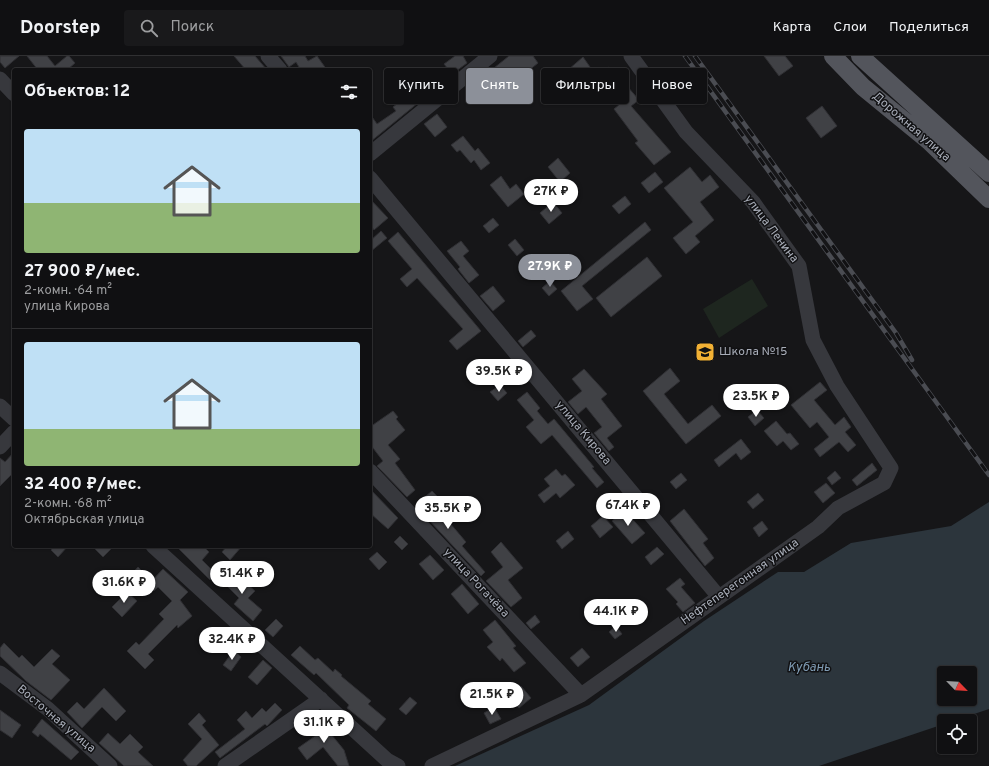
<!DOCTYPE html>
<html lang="ru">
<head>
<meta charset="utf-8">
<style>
	body { margin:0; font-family:Overpass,sans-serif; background:#19191b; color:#f1f3f6; height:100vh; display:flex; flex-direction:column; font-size:15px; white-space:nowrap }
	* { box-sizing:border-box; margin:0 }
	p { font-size:13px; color:#9c9d9f }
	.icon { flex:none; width:22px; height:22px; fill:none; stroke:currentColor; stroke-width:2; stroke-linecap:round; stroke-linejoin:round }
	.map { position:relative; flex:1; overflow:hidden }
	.details { position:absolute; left:12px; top:12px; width:360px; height:480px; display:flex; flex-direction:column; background:#101012; border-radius:4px; box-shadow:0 1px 3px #0004,0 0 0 1px #303032 }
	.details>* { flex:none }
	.banner { position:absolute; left:384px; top:12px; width:380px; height:36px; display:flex; gap:8px }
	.needle { width:26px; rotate:115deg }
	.tools { position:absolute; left:937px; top:610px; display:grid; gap:8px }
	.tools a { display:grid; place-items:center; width:40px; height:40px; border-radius:4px; background:#101012; box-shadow:0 1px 3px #0004,0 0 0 1px #303032; font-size:20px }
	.price { position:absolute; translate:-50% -34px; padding:0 9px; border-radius:14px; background:#fff; color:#222; font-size:13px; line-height:26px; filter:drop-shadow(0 1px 2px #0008) }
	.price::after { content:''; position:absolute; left:50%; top:24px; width:12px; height:9px; margin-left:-6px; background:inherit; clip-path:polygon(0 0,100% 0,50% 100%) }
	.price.selected { background:#8c9099; color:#fff }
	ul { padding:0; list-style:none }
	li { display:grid; align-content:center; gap:8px; height:212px; padding:0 12px }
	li+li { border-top:1px solid #303032 }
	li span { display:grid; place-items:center; height:124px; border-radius:4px; color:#555 }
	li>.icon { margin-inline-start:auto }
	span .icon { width:72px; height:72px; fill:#fffc; stroke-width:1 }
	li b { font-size:17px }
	h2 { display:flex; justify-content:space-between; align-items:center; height:48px; padding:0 12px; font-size:17px }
	.tag { padding:0 14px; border-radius:4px; background:#101012; box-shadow:0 1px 3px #0004,0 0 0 1px #303032; font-size:14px; line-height:36px }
	.tag.selected { background:#8c9099; color:#fff }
	header { display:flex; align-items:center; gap:24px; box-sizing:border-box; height:56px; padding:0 20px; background:#101012; border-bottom:1px solid #303032 }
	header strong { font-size:19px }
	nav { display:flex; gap:22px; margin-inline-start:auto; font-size:14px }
	.search { width:280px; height:36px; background:#19191b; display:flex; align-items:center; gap:10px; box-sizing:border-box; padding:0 14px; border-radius:4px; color:#9c9d9f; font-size:15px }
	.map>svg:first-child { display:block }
	.green { fill:#1e261f }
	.water { fill:#2c353c; fill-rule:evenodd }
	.building { fill:#404145; stroke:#303034 }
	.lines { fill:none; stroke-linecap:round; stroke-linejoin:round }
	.minor { stroke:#37383d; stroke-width:15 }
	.major { stroke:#53555c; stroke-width:18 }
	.rail-casing { stroke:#4a4c52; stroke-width:4.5 }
	.rail { stroke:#111113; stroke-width:3; stroke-dasharray:9; stroke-linecap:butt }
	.labels { text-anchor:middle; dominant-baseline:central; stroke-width:3; stroke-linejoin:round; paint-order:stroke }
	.street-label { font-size:12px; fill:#a8adb8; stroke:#111113 }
	.poi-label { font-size:12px; fill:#a8adb8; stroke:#111113; text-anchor:start }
	.water-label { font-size:13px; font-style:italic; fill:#7f9bb3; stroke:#111113 }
</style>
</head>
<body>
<header>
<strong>Doorstep</strong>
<div class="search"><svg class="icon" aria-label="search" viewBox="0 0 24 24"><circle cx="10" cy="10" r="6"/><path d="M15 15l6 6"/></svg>Поиск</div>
<nav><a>Карта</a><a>Слои</a><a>Поделиться</a></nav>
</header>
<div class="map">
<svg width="989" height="710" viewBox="0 0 989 710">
	<rect width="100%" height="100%" fill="#161618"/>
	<path class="green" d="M 752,223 L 768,250 L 719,282 L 703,253 Z"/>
	<path class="water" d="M 989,446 L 989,653 L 953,665 L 944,665 L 944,668 L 819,710 L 455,710 L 589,649 L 704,565 L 778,516 L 804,516 L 851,487 L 951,470 ZM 944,617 L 970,617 L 970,643 L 944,643 Z"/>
	<path class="building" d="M 0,0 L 19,0 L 5,12 L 0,6 Z
		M 27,0 L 47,0 L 55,10 L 67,0 L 69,0 L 75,7 L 67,14 L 38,14 Z
		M 234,0 L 255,0 L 267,14 L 246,14 Z
		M 281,0 L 305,0 L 308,5 L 317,0 L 327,14 L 296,14 L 299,11 L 296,6 L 289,11 Z
		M 455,0 L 463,0 L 467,7 L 452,18 L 444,8 Z
		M 509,0 L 533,0 L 538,7 L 518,23 L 516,21 L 507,28 L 494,12 Z
		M 764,0 L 785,0 L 793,10 L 779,20 Z
		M 583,1 L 590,11 L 575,23 L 568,14 Z
		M 609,11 L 620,24 L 622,22 L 628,29 L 627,30 L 639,44 L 631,50 L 671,96 L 654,109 L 635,87 L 638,85 L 614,53 L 619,49 L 602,29 L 600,31 L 593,23 Z
		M 474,28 L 483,40 L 475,47 L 466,35 Z
		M 418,35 L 424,42 L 370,86 L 370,58 L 377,68 L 396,55 L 393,51 L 402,44 L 403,46 Z
		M 822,50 L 837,70 L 821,82 L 806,62 Z
		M 437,58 L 447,71 L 435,81 L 424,68 Z
		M 463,80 L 475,95 L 478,92 L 490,107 L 481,114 L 474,104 L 471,107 L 460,94 L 457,96 L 451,89 Z
		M 558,102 L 570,117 L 560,126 L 548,111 Z
		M 690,111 L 702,126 L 710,119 L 719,131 L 700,146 L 714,164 L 695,180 L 700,186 L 686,198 L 673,182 L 693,166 L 664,132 Z
		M 655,116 L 663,126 L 649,137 L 641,127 Z
		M 501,120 L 510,133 L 516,128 L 524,138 L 508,151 L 490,129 Z
		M 625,140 L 631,148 L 619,158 L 612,150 Z
		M 370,143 L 388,162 L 374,174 L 370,169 Z
		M 553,146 L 562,157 L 549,168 L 540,157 Z
		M 493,162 L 499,169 L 489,177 L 483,170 Z
		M 645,166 L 651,174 L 582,230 L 593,243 L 577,255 L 561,235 Z
		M 381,175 L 387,182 L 370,196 L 370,185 Z
		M 398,176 L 481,275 L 457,294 L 449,285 L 463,273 L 417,222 L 407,231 L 400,223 L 412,213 L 388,185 Z
		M 515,183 L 524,194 L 517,200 L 508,189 Z
		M 461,185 L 469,195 L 463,200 L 479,219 L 469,227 L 458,213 L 460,211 L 447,195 Z
		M 647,201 L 662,220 L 611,261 L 596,242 Z
		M 550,225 L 557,233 L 549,240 L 542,232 Z
		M 493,230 L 505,245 L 493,255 L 480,240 Z
		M 531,274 L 536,280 L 523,291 L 518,285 Z
		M 491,307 L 498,316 L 487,325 L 480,317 Z
		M 670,312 L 680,325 L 664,338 L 688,368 L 712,349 L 721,360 L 686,388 L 643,335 Z
		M 584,313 L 607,338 L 601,343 L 622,370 L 607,382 L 614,391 L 609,395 L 594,377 L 602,371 L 586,351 L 578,358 L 568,346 L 582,335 L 572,323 Z
		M 820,326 L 827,334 L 814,344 L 835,369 L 844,361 L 851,371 L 845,376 L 856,389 L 848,396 L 839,386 L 820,401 L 814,393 L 829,381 L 817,366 L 810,372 L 791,349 Z
		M 500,329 L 507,337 L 498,345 L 490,336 Z
		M 527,336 L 540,352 L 537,355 L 548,368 L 554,363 L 594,411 L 592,412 L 604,426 L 597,432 L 552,379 L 541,388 L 526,371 L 534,364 L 517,344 Z
		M 757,354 L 764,362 L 755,370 L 748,361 Z
		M 393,355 L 398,361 L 396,363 L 405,374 L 388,389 L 400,403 L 395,407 L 415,434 L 407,441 L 377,410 L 383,405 L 370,388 L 370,371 Z
		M 776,365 L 787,378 L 790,377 L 799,388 L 791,394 L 783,385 L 777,390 L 764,375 Z
		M 741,383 L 751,396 L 741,404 L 736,397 L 719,411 L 714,404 Z
		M 14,396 L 14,416 L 0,430 L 0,402 L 5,406 Z
		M 872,407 L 877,414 L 857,430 L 852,424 Z
		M 556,413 L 562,420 L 565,418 L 575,429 L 560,442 L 556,437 L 544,447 L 538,439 L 550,430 L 544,423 Z
		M 835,415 L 841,422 L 832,429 L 827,422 Z
		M 681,417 L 687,424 L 676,433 L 670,426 Z
		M 826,427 L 835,437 L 823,447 L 814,436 Z
		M 370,433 L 398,462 L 388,473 L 370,457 Z
		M 432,435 L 439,442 L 433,447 L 466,486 L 462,490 L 485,516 L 481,520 L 427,462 L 430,459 L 419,446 Z
		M 758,437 L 764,444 L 753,453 L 747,446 Z
		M 684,453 L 708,483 L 703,487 L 714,502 L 705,510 L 670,465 Z
		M 624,454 L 645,477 L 632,488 L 612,465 Z
		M 603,460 L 613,471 L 600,482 L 591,470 Z
		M 762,465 L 768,473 L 759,481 L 753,472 Z
		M 568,475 L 574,483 L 562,493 L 556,485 Z
		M 400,480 L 408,488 L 402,494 L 394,486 Z
		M 501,486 L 523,512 L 508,524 L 522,542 L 511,551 L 486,525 L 503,511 L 491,496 Z
		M 55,490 L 68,490 L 58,501 L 51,494 Z
		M 92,490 L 114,490 L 103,501 Z
		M 176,490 L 203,490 L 209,496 L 202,504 L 216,518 L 210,524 Z
		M 227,490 L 242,490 L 230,504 L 222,496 Z
		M 657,491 L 664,498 L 651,509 L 645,501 Z
		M 377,496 L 387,506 L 379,514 L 369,503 Z
		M 430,499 L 444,514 L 433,524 L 419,508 Z
		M 138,511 L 144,517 L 134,526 L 129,521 Z
		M 163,513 L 188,536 L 180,544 L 192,560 L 178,572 L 177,569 L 148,598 L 154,604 L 145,613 L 127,595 L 136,586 L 139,589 L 164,563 L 159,558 L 172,545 L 158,531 L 154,535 L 148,529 Z
		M 232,514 L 255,535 L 248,542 L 262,554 L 253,565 L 234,548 L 239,542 L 222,525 Z
		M 680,522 L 685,528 L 681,531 L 695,547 L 683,556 L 676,548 L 678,546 L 666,533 Z
		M 462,528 L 479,548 L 468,558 L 451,538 Z
		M 127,536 L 137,545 L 122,561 L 112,551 Z
		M 622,544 L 631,554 L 620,564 L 611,554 Z
		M 535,559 L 540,566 L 531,573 L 526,567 Z
		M 276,563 L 283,570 L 273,581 L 265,574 Z
		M 495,564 L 516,590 L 513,592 L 526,607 L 514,616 L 502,602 L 500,605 L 487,591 L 493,586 L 483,574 Z
		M 616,570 L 622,578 L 615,583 L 609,576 Z
		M 223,574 L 235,586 L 226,596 L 214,584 Z
		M 4,587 L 19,602 L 22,599 L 34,611 L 52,593 L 60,600 L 52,608 L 70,624 L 51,644 L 26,625 L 0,600 L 0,592 Z
		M 300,590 L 315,604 L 318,602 L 333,616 L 335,613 L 342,619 L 341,620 L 371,645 L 368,648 L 386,663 L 376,675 L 347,652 L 349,649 L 316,617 L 314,619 L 291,599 Z
		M 582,592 L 590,601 L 578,611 L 570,602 Z
		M 234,594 L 241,601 L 231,615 L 223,609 Z
		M 263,604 L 272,612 L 257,629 L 248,621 Z
		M 521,630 L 531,642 L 519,652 L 508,640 Z
		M 104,632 L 126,655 L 116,665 L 102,651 L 82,672 L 67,656 L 77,646 L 84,653 Z
		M 410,641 L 417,647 L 406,659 L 399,653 Z
		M 275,647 L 282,654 L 267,670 L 265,668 L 220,702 L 215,696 L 245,673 L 237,664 L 246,655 L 252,662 L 262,652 L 266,656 Z
		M 494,651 L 501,663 L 490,668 L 484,657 Z
		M 0,654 L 21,669 L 12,682 L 0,674 Z
		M 199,657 L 206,665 L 202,669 L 219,689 L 196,710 L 188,710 L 183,704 L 202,683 L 188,668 Z
		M 318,660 L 334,675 L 331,678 L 344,694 L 349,710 L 338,710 L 323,691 L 307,704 L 298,692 L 318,678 L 309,669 Z
		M 42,663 L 79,696 L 71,704 L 40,678 L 38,681 L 32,676 Z
		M 108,677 L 120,688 L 130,678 L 143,691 L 138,696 L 153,710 L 124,710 L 99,687 Z"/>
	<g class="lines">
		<path class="minor" d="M 268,0 L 280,14
			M 0,23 L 14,38
			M 370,98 L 490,0
			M 370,122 L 719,541
			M 0,350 L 14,363
			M 0,391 L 14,376
			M 370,415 L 581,639
			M 153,490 L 387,704 L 398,710
			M 0,617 L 48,653 L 110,710
			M 225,710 L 321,643
			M 432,710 L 581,639 L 818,471 L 838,452 L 884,427 L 891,412 L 837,330 L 813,284 L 799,210 L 753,146 L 686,76 L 631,0"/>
		<path class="major" d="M 833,0 L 863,31 L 929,85 L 989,143
			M 860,0 L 989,117"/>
		<defs>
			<path id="rail" d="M 685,0 L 989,419
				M 695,0 L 896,277 L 912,304"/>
		</defs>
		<use href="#rail" class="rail-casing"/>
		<use href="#rail" class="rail"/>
	</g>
	<defs>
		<symbol id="school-square" viewBox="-11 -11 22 22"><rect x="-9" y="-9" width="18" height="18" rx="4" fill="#f2b134" stroke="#111113"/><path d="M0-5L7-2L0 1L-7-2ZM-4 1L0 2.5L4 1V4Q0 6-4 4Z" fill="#111"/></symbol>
	</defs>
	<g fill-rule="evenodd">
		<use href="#school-square" x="694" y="285" width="22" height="22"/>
	</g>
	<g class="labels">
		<g class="street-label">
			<text transform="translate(911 71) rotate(41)">Дорожная улица</text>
			<text transform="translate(771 173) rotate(53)">улица Ленина</text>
			<text transform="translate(583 377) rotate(50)">улица Кирова</text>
			<text transform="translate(740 526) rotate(-35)">Нефтеперегонная улица</text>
			<text transform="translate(476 527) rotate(47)">улица Рогачёва</text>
			<text transform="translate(56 663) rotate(40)">Восточная улица</text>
		</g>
		<g class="poi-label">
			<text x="719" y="296">Школа №15</text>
		</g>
		<g class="water-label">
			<text x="809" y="612">Кубань</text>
		</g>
	</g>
</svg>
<div class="tools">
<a><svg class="needle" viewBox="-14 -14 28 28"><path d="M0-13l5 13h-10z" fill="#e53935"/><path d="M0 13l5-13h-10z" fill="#9c9d9f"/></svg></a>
<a><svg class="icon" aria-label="locate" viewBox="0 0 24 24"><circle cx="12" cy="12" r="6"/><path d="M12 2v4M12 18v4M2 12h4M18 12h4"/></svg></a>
</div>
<b class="price" style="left:551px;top:157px">27K ₽</b>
<b class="price selected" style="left:550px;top:232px">27.9K ₽</b>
<b class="price" style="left:499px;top:337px">39.5K ₽</b>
<b class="price" style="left:756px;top:362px">23.5K ₽</b>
<b class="price" style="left:628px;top:471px">67.4K ₽</b>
<b class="price" style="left:448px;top:474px">35.5K ₽</b>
<b class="price" style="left:242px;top:539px">51.4K ₽</b>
<b class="price" style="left:124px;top:548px">31.6K ₽</b>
<b class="price" style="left:616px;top:577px">44.1K ₽</b>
<b class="price" style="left:232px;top:605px">32.4K ₽</b>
<b class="price" style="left:492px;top:660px">21.5K ₽</b>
<b class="price" style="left:324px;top:688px">31.1K ₽</b>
<div class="banner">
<a class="tag">Купить</a>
<a class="tag selected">Снять</a>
<a class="tag">Фильтры</a>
<a class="tag">Новое</a>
</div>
<section class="details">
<h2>Объектов: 12<svg class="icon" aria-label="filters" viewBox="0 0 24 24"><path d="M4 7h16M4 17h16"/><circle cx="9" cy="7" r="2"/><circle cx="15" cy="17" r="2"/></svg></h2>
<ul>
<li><span style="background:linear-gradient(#bfe0f5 60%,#8fb573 0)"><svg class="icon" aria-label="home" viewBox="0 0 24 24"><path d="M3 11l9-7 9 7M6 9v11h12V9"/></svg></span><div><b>27 900 ₽/мес.</b><p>2-комн. · 64 m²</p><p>улица Кирова</p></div></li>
<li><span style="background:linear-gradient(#bfe0f5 70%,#8fb573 0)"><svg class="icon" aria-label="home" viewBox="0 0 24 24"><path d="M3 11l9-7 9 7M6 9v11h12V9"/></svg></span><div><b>32 400 ₽/мес.</b><p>2-комн. · 68 m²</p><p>Октябрьская улица</p></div></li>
</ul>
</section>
</div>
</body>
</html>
